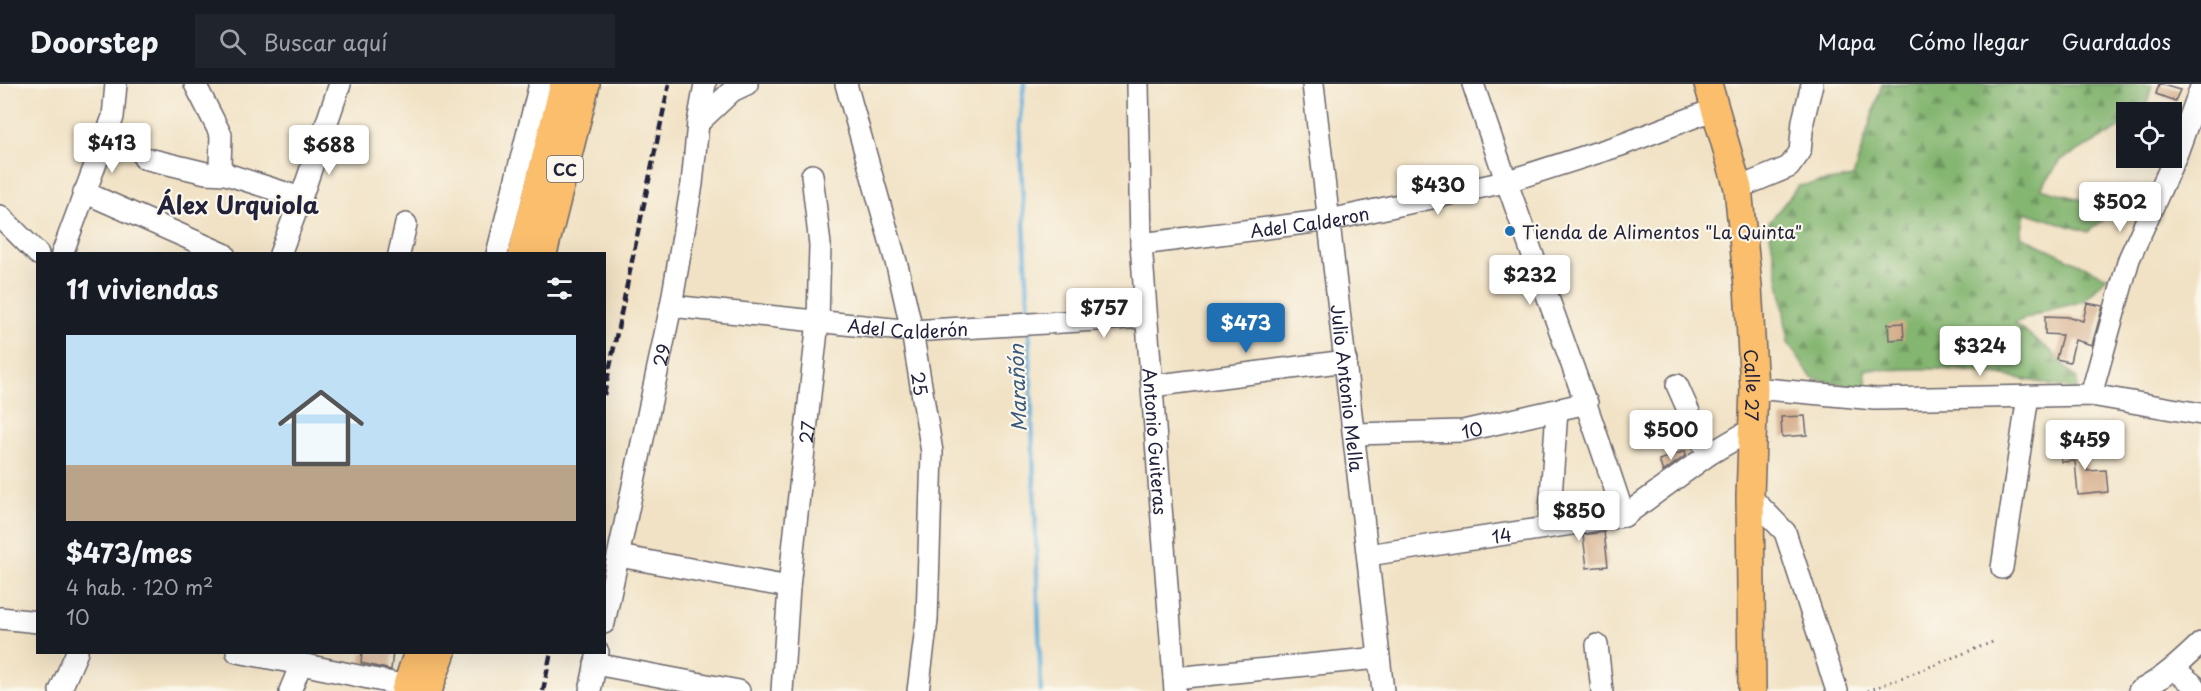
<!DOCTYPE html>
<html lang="es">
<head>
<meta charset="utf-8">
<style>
	body { margin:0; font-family:"Playpen Sans",sans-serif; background:#20242c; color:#f1f3f6; height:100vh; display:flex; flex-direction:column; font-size:22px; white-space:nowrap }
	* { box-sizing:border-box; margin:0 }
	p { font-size:20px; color:#9ea1a6 }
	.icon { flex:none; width:33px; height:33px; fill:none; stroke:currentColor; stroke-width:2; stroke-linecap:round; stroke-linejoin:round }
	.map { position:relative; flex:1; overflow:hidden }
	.side { position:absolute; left:36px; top:168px; width:570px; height:402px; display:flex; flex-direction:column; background:#171b24; border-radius:0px; box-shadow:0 6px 24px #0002 }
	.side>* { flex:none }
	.fabs { position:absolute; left:2116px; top:18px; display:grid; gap:12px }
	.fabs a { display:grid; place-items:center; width:66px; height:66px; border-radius:0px; background:#171b24; box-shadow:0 6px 24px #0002; font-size:30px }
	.price { position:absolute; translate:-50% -51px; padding:0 14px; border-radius:6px; background:#fff; color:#222; font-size:20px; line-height:39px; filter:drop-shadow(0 2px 3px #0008) }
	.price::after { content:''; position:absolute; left:50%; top:36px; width:18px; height:14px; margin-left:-9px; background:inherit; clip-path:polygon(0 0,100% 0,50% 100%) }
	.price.active { background:#1f6fb2; color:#fff }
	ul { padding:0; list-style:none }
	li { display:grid; align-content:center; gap:12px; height:318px; padding:0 30px }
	li span { display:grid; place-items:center; height:186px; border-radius:0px; color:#555 }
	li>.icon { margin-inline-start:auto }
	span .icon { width:108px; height:108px; fill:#fffc; stroke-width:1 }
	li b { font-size:26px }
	h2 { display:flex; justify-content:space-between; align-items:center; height:72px; padding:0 30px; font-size:26px }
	header { display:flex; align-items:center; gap:36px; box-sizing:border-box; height:84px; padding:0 30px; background:#171b24; border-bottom:2px solid #363941 }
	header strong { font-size:28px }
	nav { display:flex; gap:33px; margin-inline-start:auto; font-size:21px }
	.search { width:420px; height:54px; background:#20242c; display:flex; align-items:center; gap:15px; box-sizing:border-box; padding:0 21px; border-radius:0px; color:#9ea1a6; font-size:22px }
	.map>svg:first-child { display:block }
	.forest { fill:url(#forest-firs); stroke:#536c56; stroke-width:1.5 }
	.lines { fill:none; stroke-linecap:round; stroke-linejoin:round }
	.stream { stroke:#61adda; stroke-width:4.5 }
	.building { fill:#d3a885 }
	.minor-casing { stroke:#6a656b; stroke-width:24 }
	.major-casing { stroke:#6a656b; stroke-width:30 }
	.path { stroke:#6a656b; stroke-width:3; stroke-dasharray:1.5 4.5; stroke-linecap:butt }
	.minor { stroke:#fff; stroke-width:21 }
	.major { stroke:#fabe6d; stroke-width:27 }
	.rail { stroke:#22223b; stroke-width:4.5; stroke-dasharray:9 4.5; stroke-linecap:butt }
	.poi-dot { fill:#1f6fb2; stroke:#fbf7ec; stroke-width:2 }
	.labels { text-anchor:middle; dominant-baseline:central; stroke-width:4.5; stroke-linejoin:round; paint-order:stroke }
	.shield { fill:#fbf7ec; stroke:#636270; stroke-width:1.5 }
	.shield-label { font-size:16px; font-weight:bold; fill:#22223b }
	.street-label { font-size:18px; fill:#22223b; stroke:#fbf7ec }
	.poi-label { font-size:18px; fill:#22223b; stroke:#fbf7ec; text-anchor:start }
	.water-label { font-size:20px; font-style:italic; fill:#3b5a7b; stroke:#fbf7ec }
	.district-label { font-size:24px; font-weight:bold; fill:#22223b; stroke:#fbf7ec }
</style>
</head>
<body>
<header>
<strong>Doorstep</strong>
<div class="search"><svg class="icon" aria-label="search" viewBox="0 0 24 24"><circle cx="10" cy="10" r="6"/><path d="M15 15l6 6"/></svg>Buscar aquí</div>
<nav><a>Mapa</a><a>Cómo llegar</a><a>Guardados</a></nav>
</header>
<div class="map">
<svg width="2201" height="607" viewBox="0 0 2201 607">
	<defs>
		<pattern id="forest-firs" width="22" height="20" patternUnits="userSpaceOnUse" patternTransform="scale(1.5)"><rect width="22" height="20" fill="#84b671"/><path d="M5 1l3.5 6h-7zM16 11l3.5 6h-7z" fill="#6c945e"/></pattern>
	</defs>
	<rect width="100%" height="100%" fill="#fbf7ec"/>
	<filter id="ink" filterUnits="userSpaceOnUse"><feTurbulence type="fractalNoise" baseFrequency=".0167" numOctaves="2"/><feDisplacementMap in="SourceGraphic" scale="12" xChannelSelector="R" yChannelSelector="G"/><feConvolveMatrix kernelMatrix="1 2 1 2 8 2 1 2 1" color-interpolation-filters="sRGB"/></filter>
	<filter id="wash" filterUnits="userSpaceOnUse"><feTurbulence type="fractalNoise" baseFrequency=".008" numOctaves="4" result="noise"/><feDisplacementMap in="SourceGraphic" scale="24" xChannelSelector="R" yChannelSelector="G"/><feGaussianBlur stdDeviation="1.35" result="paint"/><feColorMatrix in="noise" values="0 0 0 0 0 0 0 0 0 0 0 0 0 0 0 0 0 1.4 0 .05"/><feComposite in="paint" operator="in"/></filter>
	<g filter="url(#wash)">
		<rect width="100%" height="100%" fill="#f1e2c5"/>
		<path class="forest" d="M 1882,0 L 2152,0 L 2145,28 L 2127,28 L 2127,40 L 2061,76 L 2041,104 L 2086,117 L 2103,136 L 2088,148 L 2025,128 L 2021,152 L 2107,193 L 2084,217 L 2049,226 L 2014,239 L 2051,267 L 2077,295 L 2077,306 C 2031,297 1986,286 1939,285 C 1914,284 1890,287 1865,285 L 1867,305 L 1812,294 L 1788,259 L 1782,213 L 1768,140 L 1798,102 L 1853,93 Z"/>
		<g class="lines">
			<path class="stream" d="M 1024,0 L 1019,42 L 1029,234
				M 1029,245 L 1041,607"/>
		</g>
		<g id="blocks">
			<path class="building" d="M 2159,0 L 2180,6 L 2175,17 L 2156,10 Z
				M 2087,219 L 2103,222 L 2092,261 L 2075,256 L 2070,278 L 2056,275 L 2062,251 L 2045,250 L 2045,232 L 2070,233 L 2083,237 Z
				M 1903,239 L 1904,255 L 1889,256 L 1888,240 Z
				M 2001,263 L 2015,263 L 2015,276 L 2001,276 Z
				M 1805,332 L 1807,351 L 1782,353 L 1781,333 Z
				M 2086,361 L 2087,387 L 2106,386 L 2108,408 L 2078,411 L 2075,377 L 2061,378 L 2060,362 Z
				M 1685,367 L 1686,371 L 1663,388 L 1659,376 Z
				M 1604,448 L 1608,482 L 1587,484 L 1583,451 Z
				M 362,568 L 393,568 L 391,586 L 361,579 Z"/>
		</g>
	</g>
	<g filter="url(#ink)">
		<use href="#blocks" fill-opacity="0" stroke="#6a656b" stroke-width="1.5"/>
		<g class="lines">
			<defs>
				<g id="minor">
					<path d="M 195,0 L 221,51 L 220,82 L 226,90 L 301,114"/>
					<path id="s1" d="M 846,0 L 898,185 L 912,247 L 932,368 L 927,536 L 918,607"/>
					<path id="s2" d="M 1138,0 L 1141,160 L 1175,607"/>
					<path id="s3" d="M 1313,0 L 1383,607"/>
					<path d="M 1473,0 C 1521,145 1577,287 1624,432"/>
					<path d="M 698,39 L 732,7 L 747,0"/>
					<path d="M 144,74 L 206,89 L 226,90"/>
					<path d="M 1738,104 L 1789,83 L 1800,68 L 1803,37 L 1812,0"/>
					<path d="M 84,108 L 224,170"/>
					<path d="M 0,132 L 38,170"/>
					<path id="s4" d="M 1141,160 L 1330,136 L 1505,98 L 1621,61 L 1715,25"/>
					<path d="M 62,170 L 113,33 L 116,0"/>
					<path d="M 280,170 L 301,114 L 340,0"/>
					<path d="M 399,170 L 406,140"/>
					<path d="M 497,170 L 540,0"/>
					<path id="s5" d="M 671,222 L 912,247 L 1146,233"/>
					<path d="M 1677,301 L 1708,371"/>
					<path d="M 1152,302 L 1346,277"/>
					<path d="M 1754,304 L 1875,315 L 2091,311 L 2201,330"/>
					<path d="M 2091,311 L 2129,175 L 2177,69 L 2201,3"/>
					<path id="s6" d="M 1354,350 L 1463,347 L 1587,319"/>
					<path d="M 1750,412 L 1785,448 L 1837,607"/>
					<path d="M 1549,442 L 1557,326"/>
					<path id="s7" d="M 1368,471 L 1624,432 L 1708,371 L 1752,345"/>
					<path d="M 619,472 L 789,503"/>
					<path d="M 2002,484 L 2028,312"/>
					<path d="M 0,534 L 38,538"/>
					<path id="s8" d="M 604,539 L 671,222 L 692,100 L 698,39 L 705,0"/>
					<path d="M 1597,561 L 1602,607"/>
					<path d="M 237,568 L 301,580 L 407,602"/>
					<path d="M 595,580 L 739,607"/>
					<path d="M 2174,585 L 2194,601 L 2198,607"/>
					<path d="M 1174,594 L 1379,574"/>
					<path d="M 60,607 L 77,568"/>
					<path d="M 290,607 L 301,580"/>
					<path d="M 590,607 L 598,568"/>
					<path id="s9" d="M 782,607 L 789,503 L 818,237 L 820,161 L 812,91"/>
					<path d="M 2139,607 C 2163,595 2181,578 2201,559"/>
				</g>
				<g id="major">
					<path id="s10" d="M 1708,0 L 1738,104 L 1748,202 L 1754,304 L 1750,412 L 1752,607"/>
					<path d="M 522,170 L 564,0"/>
					<path d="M 543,170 L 586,0"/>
					<path d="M 405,607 L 418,568"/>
					<path d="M 428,607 L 442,568"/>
				</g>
			</defs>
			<use href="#minor" class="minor-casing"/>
			<use href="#major" class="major-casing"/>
			<path class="path" d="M 1868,607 L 1995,557"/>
			<use href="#minor" class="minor"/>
			<use href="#major" class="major"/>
			<path class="rail" d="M 604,311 L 669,0
				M 543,607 L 551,568"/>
		</g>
	</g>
	<circle class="poi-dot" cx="1510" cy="147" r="6"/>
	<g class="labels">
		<rect class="shield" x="547" y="72" width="36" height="26" rx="4.5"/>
		<g class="shield-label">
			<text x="565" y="85">CC</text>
		</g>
		<g class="street-label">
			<text stroke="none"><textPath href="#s4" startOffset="170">Adel Calderon</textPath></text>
			<text stroke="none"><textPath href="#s5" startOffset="238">Adel Calderón</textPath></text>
			<text stroke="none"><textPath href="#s8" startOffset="274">29</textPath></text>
			<text stroke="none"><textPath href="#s1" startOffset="309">25</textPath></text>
			<text stroke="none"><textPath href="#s10" startOffset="306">Calle 27</textPath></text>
			<text stroke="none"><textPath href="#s3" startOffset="306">Julio Antonio Mella</textPath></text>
			<text stroke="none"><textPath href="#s6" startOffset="118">10</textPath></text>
			<text stroke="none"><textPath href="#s9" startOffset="260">27</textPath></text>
			<text stroke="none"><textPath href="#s2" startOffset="358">Antonio Guiteras</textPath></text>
			<text stroke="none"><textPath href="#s7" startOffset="135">14</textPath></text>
		</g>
		<g class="poi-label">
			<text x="1522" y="147">Tienda de Alimentos "La Quinta"</text>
		</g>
		<g class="water-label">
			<text transform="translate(1017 304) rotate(-92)">Marañón</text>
		</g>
		<g class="district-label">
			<text x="238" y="120">Álex Urquiola</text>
		</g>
	</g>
</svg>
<div class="fabs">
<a><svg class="icon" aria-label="locate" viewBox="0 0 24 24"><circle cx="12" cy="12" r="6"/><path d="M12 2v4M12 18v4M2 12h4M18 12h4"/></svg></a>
</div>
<b class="price" style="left:112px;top:90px">$413</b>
<b class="price" style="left:329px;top:92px">$688</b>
<b class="price" style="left:1438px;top:132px">$430</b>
<b class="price" style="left:2120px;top:149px">$502</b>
<b class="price" style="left:1530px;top:222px">$232</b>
<b class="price" style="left:1104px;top:255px">$757</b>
<b class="price active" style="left:1246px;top:270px">$473</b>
<b class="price" style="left:1980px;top:293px">$324</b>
<b class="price" style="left:1671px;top:377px">$500</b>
<b class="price" style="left:2085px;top:387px">$459</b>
<b class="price" style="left:1579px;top:458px">$850</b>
<section class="side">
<h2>11 viviendas<svg class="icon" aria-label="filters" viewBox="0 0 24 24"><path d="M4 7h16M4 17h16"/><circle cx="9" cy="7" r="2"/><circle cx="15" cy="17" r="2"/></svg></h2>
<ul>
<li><span style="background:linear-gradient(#bfe0f5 70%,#b9a48a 0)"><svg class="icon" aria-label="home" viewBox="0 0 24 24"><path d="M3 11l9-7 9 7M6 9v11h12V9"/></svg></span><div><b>$473/mes</b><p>4 hab. · 120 m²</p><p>10</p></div></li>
</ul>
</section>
</div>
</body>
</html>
